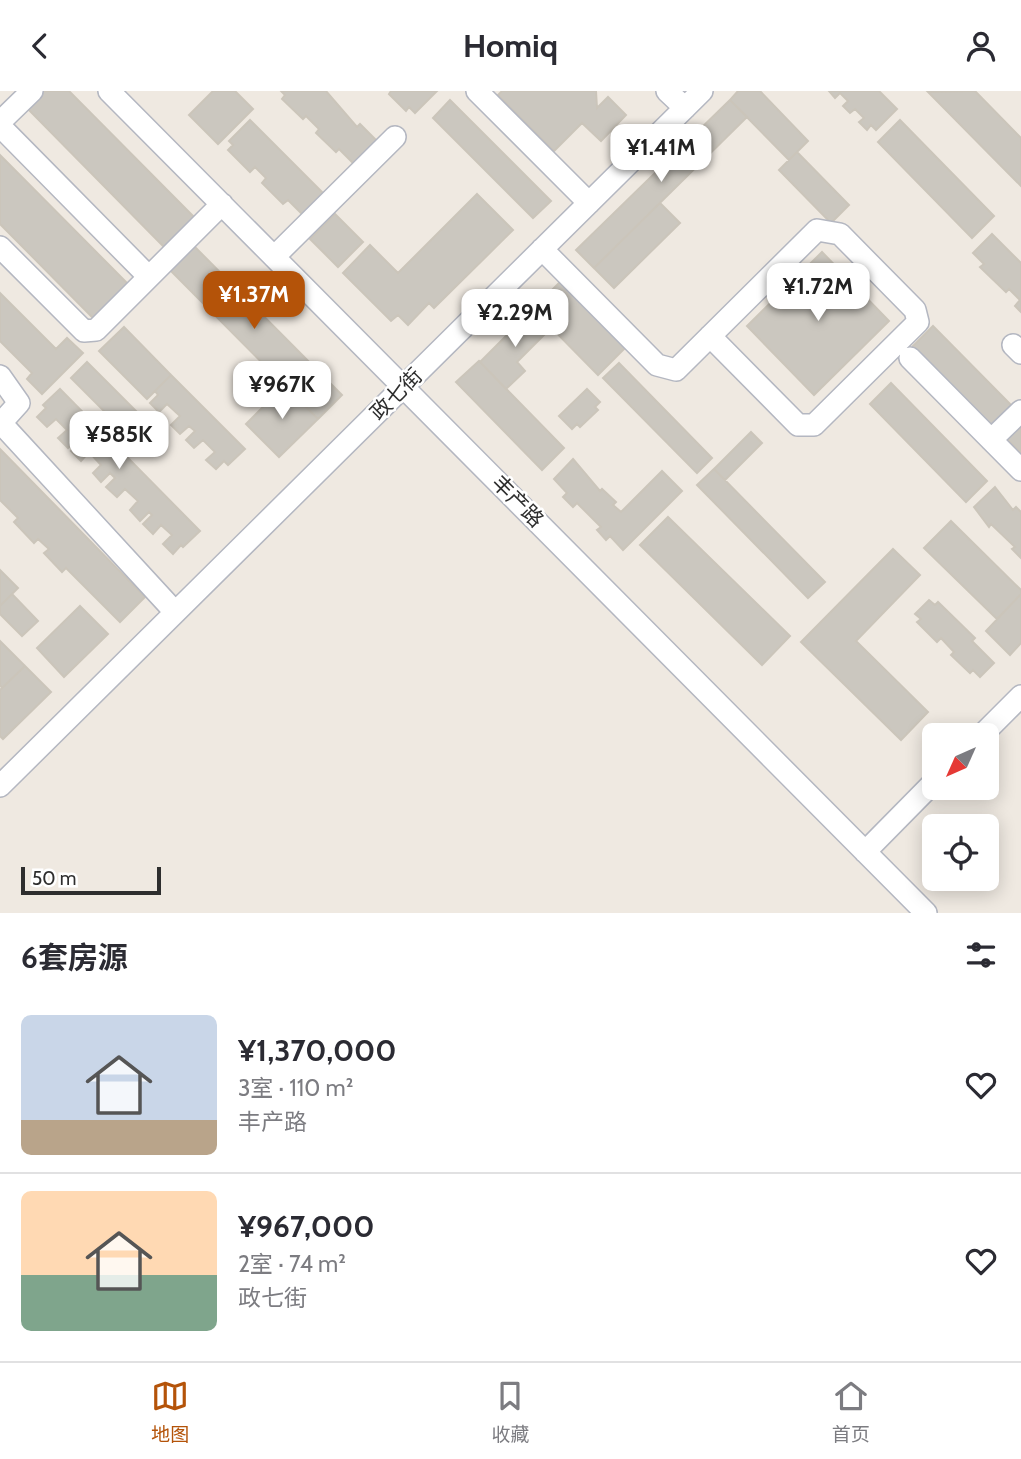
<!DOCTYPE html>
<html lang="zh">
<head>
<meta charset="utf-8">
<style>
	body { margin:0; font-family:Cabin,"Noto Sans SC",sans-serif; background:#f2f2f3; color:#2b2b33; height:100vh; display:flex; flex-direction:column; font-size:26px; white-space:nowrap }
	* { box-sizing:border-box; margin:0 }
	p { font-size:23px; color:#7c7c81 }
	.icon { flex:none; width:38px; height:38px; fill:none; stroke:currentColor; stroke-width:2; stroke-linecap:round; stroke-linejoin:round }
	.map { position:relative; height:822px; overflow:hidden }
	.drawer { display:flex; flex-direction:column; background:#fff; flex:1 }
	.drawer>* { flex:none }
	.needle { width:46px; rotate:225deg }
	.controls { position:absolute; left:922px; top:632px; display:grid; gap:14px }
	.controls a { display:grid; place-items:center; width:77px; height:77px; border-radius:10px; background:#fff; box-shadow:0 4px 18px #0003; font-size:35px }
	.scale { position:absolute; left:21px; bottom:18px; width:140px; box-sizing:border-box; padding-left:7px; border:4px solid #2e2e2e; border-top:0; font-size:19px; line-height:24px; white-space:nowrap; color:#2e2e2e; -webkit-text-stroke:5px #fff; paint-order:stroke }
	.price { position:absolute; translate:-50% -60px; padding:0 16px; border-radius:14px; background:#fff; color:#222; font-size:23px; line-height:46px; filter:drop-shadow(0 2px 4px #0008) }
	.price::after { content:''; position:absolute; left:50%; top:42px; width:21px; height:16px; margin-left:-10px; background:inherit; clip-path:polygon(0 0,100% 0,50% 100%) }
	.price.active { background:#b45309; color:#fff }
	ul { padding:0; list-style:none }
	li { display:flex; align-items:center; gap:21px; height:175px; padding:0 21px }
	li+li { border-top:2px solid #e1e1e2 }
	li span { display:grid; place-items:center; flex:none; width:196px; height:140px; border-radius:10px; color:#555 }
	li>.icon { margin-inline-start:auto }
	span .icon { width:84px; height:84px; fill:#fffc; stroke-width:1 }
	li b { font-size:30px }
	h2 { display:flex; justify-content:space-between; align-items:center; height:84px; padding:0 21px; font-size:30px }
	header { display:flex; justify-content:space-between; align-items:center; height:91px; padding:0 21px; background:#fff; font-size:32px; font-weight:700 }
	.tabs { display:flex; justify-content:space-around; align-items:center; height:98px; border-top:2px solid #e1e1e2; background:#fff; font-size:19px; color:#7c7c81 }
	.tabs a { display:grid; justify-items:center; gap:4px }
	.tabs .active { color:#b45309 }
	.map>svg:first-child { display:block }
	.building { fill:#cbc7bf; stroke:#cbc5ba; stroke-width:2 }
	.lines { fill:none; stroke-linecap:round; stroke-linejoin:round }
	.minor-casing { stroke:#b4b7c1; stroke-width:24 }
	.minor { stroke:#fff; stroke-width:21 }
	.labels { text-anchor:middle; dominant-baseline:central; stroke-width:5; stroke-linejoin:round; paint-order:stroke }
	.street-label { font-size:21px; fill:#2e2e2e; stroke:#fff }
</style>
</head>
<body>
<header><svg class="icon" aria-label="back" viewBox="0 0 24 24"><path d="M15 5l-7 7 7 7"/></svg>Homiq<svg class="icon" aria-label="person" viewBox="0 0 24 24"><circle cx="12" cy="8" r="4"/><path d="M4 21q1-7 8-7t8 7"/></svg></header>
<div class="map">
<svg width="1021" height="822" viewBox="0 0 1021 822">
	<rect width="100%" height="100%" fill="#efe9e1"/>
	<path class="building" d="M 38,0 L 69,0 L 197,129 L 167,159 L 24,14 Z
		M 213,0 L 235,0 L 253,18 L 218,53 L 189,24 Z
		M 281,0 L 326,0 L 357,36 L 360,33 L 377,50 L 354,73 L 339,58 L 336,61 L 316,42 L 319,38 L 306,25 L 303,28 L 282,8 L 285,4 Z
		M 391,0 L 437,0 L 415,22 L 409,16 L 406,20 L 389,3 Z
		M 502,0 L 596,0 L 597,17 L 608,6 L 626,24 L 601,50 L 582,32 L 554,60 L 498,4 Z
		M 738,0 L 760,0 L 808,50 L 789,69 L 730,9 Z
		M 829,0 L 879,0 L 897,18 L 876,39 L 871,34 L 867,39 L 859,31 L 864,27 L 855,18 L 850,22 L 843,15 L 848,10 L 840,2 L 835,7 Z
		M 975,0 L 1021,47 L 1021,95 L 928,1 Z
		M 450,9 L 551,110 L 533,127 L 433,27 Z
		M 730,9 L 747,26 L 594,177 L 576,159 Z
		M 250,29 L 325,104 L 304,125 L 288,109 L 283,113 L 262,92 L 266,87 L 255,76 L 250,81 L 228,59 L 233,54 L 229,50 Z
		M 900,29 L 994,125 L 972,147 L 878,51 Z
		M 797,61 L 849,114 L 831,132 L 779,79 Z
		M 0,64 L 129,194 L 95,229 L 0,133 Z
		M 477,103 L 513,139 L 434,217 L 429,212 L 408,234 L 398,224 L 391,230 L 343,182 L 370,154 L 398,182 Z
		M 660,112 L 680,132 L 614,197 L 594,177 Z
		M 335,123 L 363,151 L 338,176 L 310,148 Z
		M 992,143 L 1021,172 L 1021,221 L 1015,215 L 1020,209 L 1009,198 L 1006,201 L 980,176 L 984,173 L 973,162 Z
		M 190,151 L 342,304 L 318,328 L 166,175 Z
		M 822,161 L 889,230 L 814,304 L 747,235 Z
		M 560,191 L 625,257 L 598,284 L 533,218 Z
		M 0,202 L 56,258 L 67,247 L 83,262 L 42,303 L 27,288 L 32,282 L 0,250 Z
		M 533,218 L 551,237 L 517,271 L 525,280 L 506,298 L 480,271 Z
		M 933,235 L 1015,318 L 994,338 L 913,255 Z
		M 124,236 L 171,284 L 147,308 L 99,260 Z
		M 479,270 L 564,357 L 542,379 L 456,291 Z
		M 87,271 L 157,341 L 141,357 L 71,287 Z
		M 619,272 L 712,367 L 697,382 L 603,287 Z
		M 171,284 L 245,358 L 228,374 L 224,370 L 216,378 L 206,369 L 215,361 L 203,349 L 194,357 L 186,349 L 195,340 L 189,335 L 180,343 L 171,334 L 180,325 L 167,313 L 159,321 L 150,312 L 158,304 L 155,300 Z
		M 891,292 L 987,390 L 966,411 L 870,313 Z
		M 285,294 L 318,328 L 279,366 L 246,333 Z
		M 60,298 L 200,440 L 183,456 L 181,454 L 173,463 L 163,453 L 172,444 L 161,434 L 153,443 L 143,433 L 152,424 L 149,421 L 140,430 L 130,419 L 138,410 L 125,398 L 117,406 L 106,396 L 115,387 L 110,382 L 101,391 L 93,382 L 101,374 L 89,361 L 81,370 L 71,360 L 80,352 L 77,348 L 68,357 L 58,347 L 67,339 L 56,328 L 47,336 L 37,326 L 46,317 L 43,314 Z
		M 587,298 L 600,311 L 595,316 L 598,319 L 580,336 L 577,333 L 572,338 L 559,325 Z
		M 1021,329 L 1021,362 L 1005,346 Z
		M 751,341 L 762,352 L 725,389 L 714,378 Z
		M 0,358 L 145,506 L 120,531 L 66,477 L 62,481 L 44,462 L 49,458 L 38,448 L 34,452 L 14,431 L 18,427 L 0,409 Z
		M 573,368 L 600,400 L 602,398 L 616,411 L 613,414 L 621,421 L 662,380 L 682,400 L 623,459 L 610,445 L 606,449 L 597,439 L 601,436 L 577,412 L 573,416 L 563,406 L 567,402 L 554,388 Z
		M 714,378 L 825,491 L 808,507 L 697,394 Z
		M 995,396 L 1013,419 L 1016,416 L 1021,421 L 1021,467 L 1012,458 L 1015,456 L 991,433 L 989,436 L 974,416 Z
		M 668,426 L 790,545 L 762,574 L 640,454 Z
		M 951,430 L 1021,499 L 1021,503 L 997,528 L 924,457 Z
		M 893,458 L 920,484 L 856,550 L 928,621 L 901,649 L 801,551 Z
		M 0,479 L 18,497 L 0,515 Z
		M 12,503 L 38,530 L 22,545 L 0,523 L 0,515 Z
		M 1021,503 L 1021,552 L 1010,564 L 986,540 Z
		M 929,509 L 935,514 L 938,511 L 975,547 L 972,550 L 994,572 L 980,586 L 973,579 L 970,582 L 951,564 L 954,561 L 941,547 L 937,551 L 917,531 L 921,528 L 915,523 Z
		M 80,515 L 108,543 L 64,586 L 37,557 Z
		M 0,550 L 25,575 L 2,597 L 0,594 Z
		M 25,575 L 51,601 L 3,648 L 0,645 L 0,599 Z"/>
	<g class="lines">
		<defs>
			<path id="minor" d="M 109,0 L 926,822
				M 477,0 L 589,112
				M 667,0 L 685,17
				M 0,31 L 32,0
				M 0,35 L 149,186
				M 0,156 L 84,240 L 96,239 L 222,113
				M 542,158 L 657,274 L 676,279 L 817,139 L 840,143 L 915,219 L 918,231 L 814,334 L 798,334 L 710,245
				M 274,166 L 395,46
				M 1013,254 L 1021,262
				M 910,267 L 1021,379
				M 0,285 L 19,312 L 1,332 L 175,521
				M 991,349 L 1021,320
				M 982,644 L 1021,605
				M 0,695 L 702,0
				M 865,761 L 934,691"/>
		</defs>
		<use href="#minor" class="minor-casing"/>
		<use href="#minor" class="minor"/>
	</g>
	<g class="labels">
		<g class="street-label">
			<text transform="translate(396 303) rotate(-45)">政七街</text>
			<text transform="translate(518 410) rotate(45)">丰产路</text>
		</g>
	</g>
</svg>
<div class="controls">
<a><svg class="needle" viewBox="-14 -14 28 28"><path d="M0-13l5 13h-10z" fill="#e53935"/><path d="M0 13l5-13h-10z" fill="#7c7c81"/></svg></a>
<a><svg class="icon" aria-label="locate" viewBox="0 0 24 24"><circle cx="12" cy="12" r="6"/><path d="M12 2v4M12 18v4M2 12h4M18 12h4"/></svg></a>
</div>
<div class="scale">50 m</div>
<b class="price" style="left:661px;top:93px">¥1.41M</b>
<b class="price" style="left:818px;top:232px">¥1.72M</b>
<b class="price active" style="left:254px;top:240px">¥1.37M</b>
<b class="price" style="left:515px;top:258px">¥2.29M</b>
<b class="price" style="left:282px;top:330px">¥967K</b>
<b class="price" style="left:119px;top:380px">¥585K</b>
</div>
<section class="drawer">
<h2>6套房源<svg class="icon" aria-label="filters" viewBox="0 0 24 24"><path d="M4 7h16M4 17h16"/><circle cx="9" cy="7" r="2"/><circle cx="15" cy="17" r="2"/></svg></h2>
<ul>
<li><span style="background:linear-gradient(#c9d6e8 75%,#b9a48a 0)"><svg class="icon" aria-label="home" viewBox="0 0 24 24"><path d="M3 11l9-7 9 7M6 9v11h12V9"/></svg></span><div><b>¥1,370,000</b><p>3室 · 110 m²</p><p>丰产路</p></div><svg class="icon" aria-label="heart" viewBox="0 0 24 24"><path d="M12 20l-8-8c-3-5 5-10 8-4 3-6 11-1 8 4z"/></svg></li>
<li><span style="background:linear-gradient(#ffd9b3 60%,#7fa58c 0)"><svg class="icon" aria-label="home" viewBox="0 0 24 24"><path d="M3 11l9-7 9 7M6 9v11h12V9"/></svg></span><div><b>¥967,000</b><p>2室 · 74 m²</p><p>政七街</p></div><svg class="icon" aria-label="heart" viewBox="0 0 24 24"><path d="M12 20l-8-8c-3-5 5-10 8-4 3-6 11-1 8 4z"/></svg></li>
</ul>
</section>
<nav class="tabs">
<a class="active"><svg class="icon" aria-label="map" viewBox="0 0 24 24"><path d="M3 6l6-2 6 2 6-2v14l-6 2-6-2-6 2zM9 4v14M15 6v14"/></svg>地图</a>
<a><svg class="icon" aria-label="saved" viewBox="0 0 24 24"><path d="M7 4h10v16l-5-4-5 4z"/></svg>收藏</a>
<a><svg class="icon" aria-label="home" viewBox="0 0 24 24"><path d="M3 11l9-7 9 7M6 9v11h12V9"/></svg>首页</a>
</nav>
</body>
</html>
